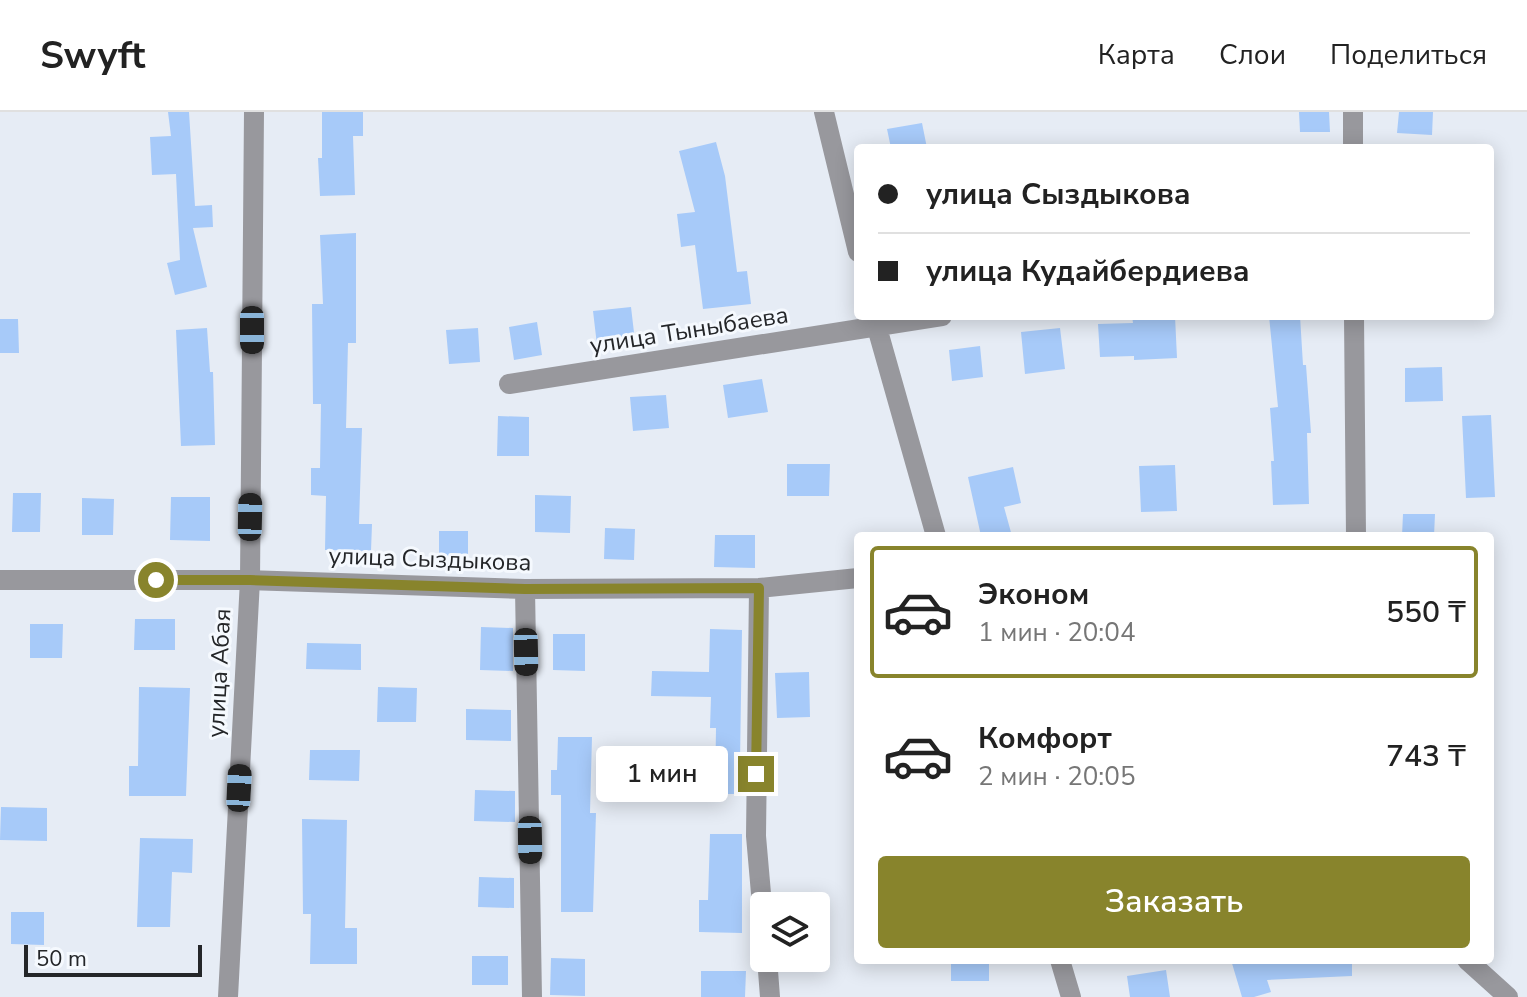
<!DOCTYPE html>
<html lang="ru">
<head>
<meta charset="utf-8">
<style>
	:root { --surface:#fff; --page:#f6f6f6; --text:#222; --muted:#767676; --line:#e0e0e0; --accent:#88842c }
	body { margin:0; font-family:"Nunito Sans",sans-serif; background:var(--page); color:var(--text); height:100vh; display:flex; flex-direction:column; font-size:30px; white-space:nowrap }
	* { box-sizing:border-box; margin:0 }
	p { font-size:26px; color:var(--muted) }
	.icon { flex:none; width:44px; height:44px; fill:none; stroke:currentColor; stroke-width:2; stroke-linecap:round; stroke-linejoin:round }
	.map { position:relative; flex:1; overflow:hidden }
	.side { position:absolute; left:854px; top:420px; width:640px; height:432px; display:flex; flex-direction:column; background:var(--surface); border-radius:8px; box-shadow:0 4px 20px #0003 }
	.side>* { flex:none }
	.banner { position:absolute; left:854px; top:32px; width:640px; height:176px; border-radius:8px; box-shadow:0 4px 20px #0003; display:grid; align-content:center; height:176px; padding:0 24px; background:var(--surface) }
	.tools { position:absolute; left:750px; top:780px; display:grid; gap:16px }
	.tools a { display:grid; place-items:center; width:80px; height:80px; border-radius:8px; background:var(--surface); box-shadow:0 4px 20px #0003; font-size:40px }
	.scale { position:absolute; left:24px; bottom:20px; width:178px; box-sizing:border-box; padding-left:8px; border:4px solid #242629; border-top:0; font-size:22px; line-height:28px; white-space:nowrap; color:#242629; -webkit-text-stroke:6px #f5f9fe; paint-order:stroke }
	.end { position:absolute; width:36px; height:36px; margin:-18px; border:10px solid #88842c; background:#fff; box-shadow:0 0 0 4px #fff }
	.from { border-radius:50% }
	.bubble { position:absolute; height:56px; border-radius:8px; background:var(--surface); box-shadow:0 4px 20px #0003; font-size:26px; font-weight:600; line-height:56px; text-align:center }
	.car { position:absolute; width:24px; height:48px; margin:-24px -12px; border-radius:10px; box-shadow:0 0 6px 2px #0007; background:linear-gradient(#222 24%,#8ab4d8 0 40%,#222 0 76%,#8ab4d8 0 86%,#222 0) }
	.banner b { display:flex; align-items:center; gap:28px; height:76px; font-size:30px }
	.banner b+b { border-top:2px solid var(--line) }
	.banner i { width:20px; height:20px; background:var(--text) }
	ul { padding:14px 0 0; list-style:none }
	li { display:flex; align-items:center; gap:24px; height:132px; margin:0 16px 12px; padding:0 8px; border:4px solid transparent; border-radius:8px }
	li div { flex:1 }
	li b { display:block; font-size:30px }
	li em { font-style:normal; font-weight:600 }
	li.on { border-color:var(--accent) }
	li>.icon { width:72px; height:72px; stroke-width:1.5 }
	.button { display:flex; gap:16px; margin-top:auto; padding:16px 24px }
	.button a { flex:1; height:92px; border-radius:8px; background:var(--accent); color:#fff; font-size:32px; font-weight:600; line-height:92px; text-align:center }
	header { display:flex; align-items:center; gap:48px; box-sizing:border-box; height:112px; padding:0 40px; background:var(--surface); border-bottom:2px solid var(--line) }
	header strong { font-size:38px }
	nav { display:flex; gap:44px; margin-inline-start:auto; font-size:28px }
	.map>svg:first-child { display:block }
</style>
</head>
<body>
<header>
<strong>Swyft</strong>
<nav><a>Карта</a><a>Слои</a><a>Поделиться</a></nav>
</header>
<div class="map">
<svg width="1527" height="885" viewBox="0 0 1527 885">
	<rect width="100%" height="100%" fill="#e6ecf5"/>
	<path fill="#a7caf9" d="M168,0h21l6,94 17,-1 1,22 -20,1 14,59 -32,8 -8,-32 13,-3 -4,-86 -24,1 -2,-38 21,-1z
		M322,0h41v24h-10l2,59 -35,1 -2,-38h4z
		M1299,0h30l1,20h-30z
		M1399,0h34l-1,23 -35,-2z
		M922,11l5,25h-36l-4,-19z
		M716,30l9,34 12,96 10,-1 4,33 -48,5 -8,-64 -14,2 -4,-33 18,-2 -16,-61z
		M356,121v110h-8l-2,85h16l-3,96h13l-1,27 -46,-1 1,-54 -15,-1v-27h9l1,-64h-8l-1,-100h11l-3,-69z
		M631,195l4,34 -38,4 -4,-34z
		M1132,204h43l2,42 -43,2v-4l-34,1 -2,-33 35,-1z
		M1269,204h31l3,49h3l5,68h-4l2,71 -36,1 -2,-44h3l-4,-53 8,-1z
		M0,207h18l1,34h-19z
		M537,210l5,33 -28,5 -5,-33z
		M207,216l3,44h3l2,73 -34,1 -5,-116z
		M478,216l2,34 -31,2 -3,-34z
		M1060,216l5,41 -40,5 -4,-42z
		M980,234l3,31 -31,4 -3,-31z
		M1442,255l1,34 -38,1v-34z
		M762,267l6,33 -40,6 -5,-33z
		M666,283l3,33 -36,3 -3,-34z
		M1491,303l4,82 -29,1 -4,-82z
		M498,304l31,1v39h-32z
		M787,352h43l-1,32h-42z
		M1175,353l2,46 -36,1 -2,-46z
		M1013,355l8,36 -17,4 8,29h-31l-13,-59z
		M13,381h28l-1,39h-28z
		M535,383l36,1 -1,37 -35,-1z
		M171,385h39v44l-40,-1z
		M82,386l32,1 -1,36h-31z
		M1403,402h32l-1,22h-32z
		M605,416l30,1 -1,31 -30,-1z
		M439,419h29v32l-29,-1z
		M715,423h40v33l-41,-1z
		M135,507h40v31h-41z
		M30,512h33l-1,34h-32z
		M481,515l32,1v43l-33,-1z
		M710,517l32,1 -2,132h4v32h-29l1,-66h-6l1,-31 -60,-1 1,-25 57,1z
		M553,522h32v37l-32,-1z
		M307,531l54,1v26l-55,-1z
		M809,560l1,45 -33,1 -2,-45z
		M139,575l51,1 -4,108h-57v-30h9z
		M378,575l39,1 -1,34h-39z
		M466,597l45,1v31l-45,-1z
		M558,625h34l-2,76h6l-3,99h-32v-117h-10v-25h6z
		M310,638h50l-1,31 -50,-1z
		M475,678l40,1v31l-41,-1z
		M1,695l46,1v33l-47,-1z
		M302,707l45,1 -2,108h12v36h-47l1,-50h-8z
		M710,722h32v99l-43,-1v-32h9z
		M140,726l53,1 -1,34 -20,-1 -2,55h-33z
		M479,765l35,1v30l-36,-1z
		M11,800h33v33l-33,-1z
		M472,844h36v29h-36z
		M551,846l34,1v37l-35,-1z
		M951,848h38v21h-38z
		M1231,848h121v16l-85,4 4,12 -17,5h-12z
		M1166,858l4,27h-40l-3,-21z
		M701,859h45l-1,26h-44z"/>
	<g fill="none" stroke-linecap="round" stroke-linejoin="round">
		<path stroke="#98989d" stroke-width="20" d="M824,0l34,140
			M874,205l62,219
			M509,272l433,-68
			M0,468h250l275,9 234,-1 99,-10
			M759,476l-3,248 8,92
			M525,477l7,408
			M767,846l3,39
			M1060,848l11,37"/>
		<path stroke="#98989d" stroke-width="20" d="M1353,0v36
			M1354,204l2,220
			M1467,848l41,37
			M228,885l22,-417 4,-468"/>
	</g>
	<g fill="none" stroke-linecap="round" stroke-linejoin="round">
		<path stroke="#88842c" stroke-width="10" d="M156,468h94l275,9 234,-1 -3,186"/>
	</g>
	<g text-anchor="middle" stroke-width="6" stroke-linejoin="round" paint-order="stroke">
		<g font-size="24" fill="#242629" stroke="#f5f9fe">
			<text transform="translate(689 218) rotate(-9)" y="8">улица Тыныбаева</text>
			<text transform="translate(430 447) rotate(2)" y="8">улица Сыздыкова</text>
			<text transform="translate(219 561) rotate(-87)" y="8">улица Абая</text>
		</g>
	</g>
</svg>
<div class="tools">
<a><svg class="icon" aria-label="layers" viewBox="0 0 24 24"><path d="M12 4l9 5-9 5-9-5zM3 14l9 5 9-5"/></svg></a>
</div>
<div class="scale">50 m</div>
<i class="end from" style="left:156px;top:468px"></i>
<i class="end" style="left:756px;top:662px"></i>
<div class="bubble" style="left:596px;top:634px;width:132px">1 мин</div>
<i class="car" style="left:252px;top:218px;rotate:180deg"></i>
<i class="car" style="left:250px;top:405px;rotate:1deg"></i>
<i class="car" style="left:526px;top:540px;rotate:179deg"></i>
<i class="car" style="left:239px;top:676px;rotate:3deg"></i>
<i class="car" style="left:530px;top:728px;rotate:179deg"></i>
<div class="banner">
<b><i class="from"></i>улица Сыздыкова</b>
<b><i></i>улица Кудайбердиева</b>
</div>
<section class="side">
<ul>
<li class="on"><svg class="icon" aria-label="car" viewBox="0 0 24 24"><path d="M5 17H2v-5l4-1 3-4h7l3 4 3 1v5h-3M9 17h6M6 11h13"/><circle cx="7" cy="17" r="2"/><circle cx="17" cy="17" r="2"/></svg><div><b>Эконом</b><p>1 мин · 20:04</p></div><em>550 ₸</em></li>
<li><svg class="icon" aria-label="car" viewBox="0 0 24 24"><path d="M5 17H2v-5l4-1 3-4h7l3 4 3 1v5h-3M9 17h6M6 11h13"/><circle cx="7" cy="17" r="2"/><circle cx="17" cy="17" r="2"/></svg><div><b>Комфорт</b><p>2 мин · 20:05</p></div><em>743 ₸</em></li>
</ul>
<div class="button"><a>Заказать</a></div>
</section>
</div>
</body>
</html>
